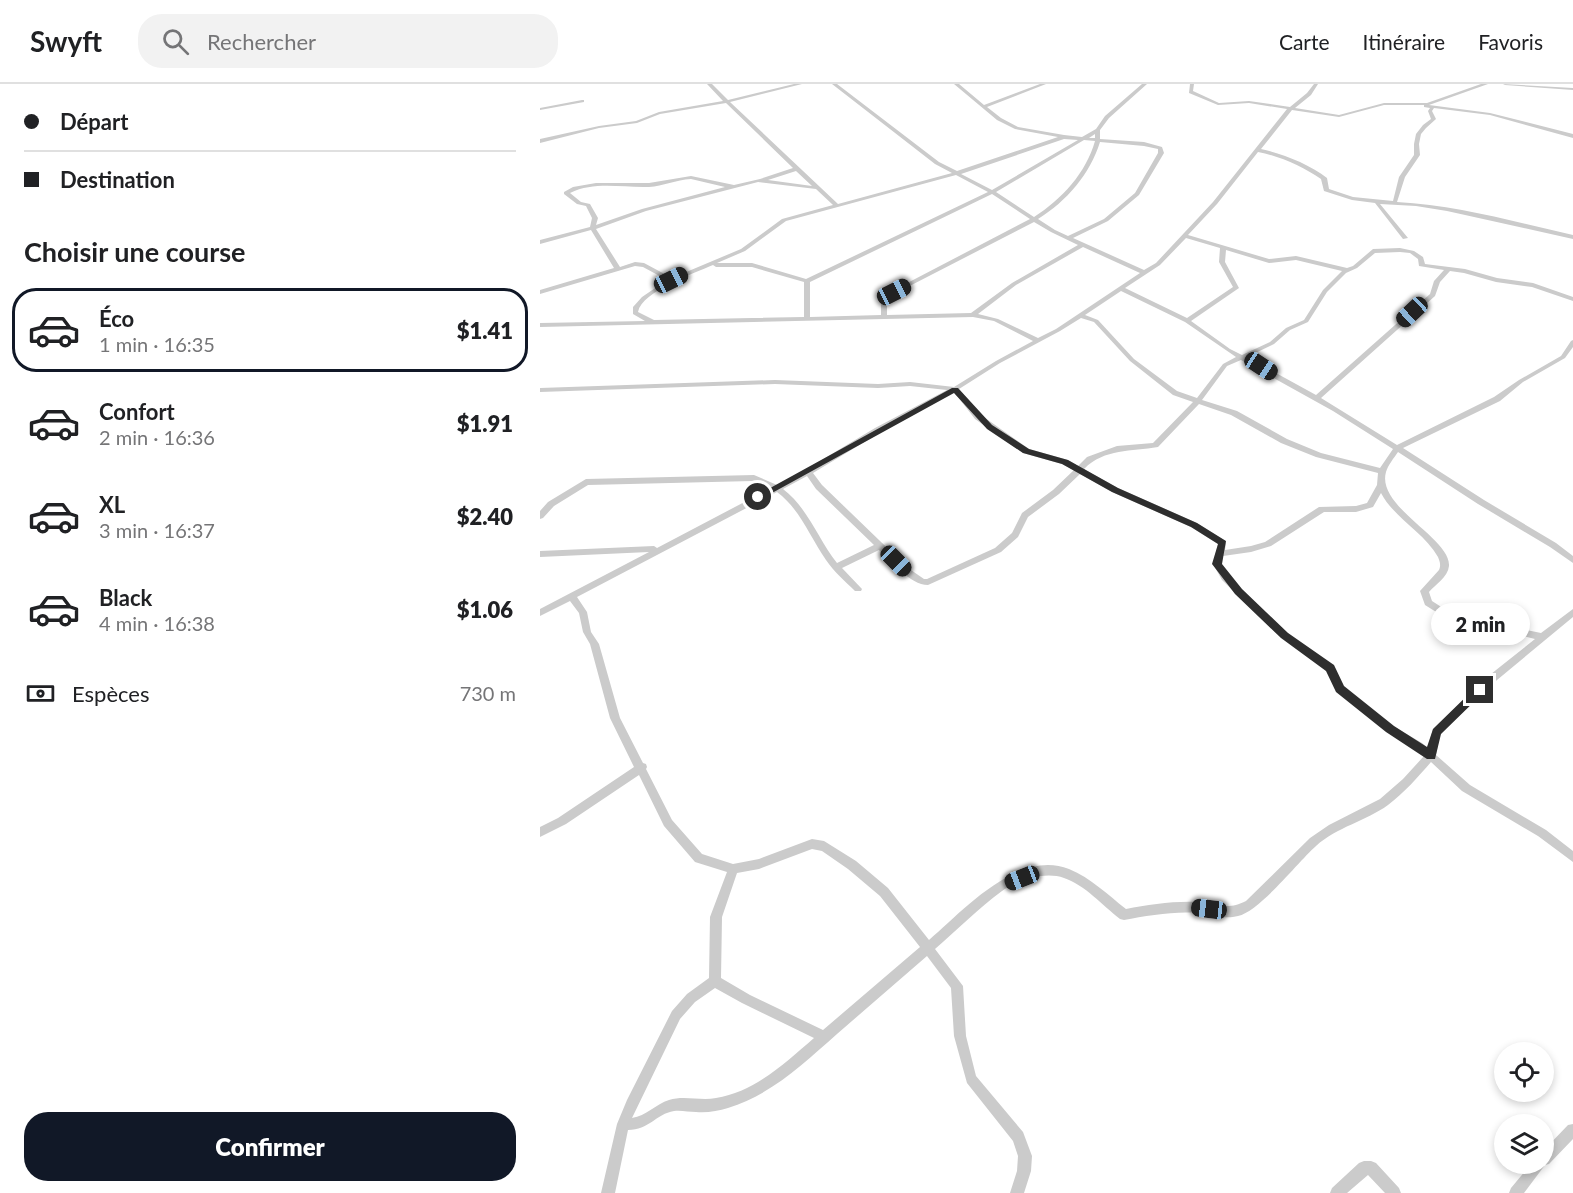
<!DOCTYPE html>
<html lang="fr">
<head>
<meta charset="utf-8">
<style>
	:root { --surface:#fff; --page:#f2f2f2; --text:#202124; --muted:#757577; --line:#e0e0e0; --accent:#111827 }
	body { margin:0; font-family:Lato,sans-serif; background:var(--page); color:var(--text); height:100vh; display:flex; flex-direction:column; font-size:22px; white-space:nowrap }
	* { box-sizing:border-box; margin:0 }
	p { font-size:20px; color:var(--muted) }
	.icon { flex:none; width:33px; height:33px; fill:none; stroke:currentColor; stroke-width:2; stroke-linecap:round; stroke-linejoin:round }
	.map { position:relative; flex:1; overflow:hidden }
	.sheet { display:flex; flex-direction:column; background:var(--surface); width:540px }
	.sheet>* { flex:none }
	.banner { display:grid; align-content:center; height:132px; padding:0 24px; background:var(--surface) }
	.buttons { position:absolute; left:954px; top:958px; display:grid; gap:12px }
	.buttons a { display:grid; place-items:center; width:60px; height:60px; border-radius:50%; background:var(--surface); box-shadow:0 3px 9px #0003; font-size:30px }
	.end { position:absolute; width:27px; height:27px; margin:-14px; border:8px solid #2e2e2e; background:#fff; box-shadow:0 0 0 3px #fff }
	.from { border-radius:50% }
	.bubble { position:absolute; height:42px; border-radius:21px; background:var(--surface); box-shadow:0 3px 9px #0003; font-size:20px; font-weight:800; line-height:42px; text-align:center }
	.car { position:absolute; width:18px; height:36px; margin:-18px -9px; border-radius:8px; box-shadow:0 0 4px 2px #0007; background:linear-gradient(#222 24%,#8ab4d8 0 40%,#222 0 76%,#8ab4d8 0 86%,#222 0) }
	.banner b { display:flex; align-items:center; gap:21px; height:57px; font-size:22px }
	.banner b+b { border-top:2px solid var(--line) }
	.banner i { width:15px; height:15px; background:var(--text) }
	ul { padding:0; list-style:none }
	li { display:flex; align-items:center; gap:18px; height:84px; margin:0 12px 9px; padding:0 12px; border:3px solid transparent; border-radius:24px }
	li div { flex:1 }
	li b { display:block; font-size:22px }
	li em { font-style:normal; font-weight:800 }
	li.on { border-color:var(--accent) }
	li>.icon { width:54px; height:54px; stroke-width:1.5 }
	h2 { padding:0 24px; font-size:27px; line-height:72px }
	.pay { display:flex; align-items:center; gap:15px; height:66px; padding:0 24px; font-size:22px }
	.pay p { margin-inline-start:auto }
	.cta { display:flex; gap:12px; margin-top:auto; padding:12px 24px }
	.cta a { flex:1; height:69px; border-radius:24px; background:var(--accent); color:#fff; font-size:24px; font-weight:800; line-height:69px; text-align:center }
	header { display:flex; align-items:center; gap:36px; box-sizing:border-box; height:84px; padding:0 30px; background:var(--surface); border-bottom:2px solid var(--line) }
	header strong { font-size:28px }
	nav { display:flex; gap:33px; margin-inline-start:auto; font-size:21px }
	.search { width:420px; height:54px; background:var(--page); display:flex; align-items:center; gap:15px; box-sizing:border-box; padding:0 21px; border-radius:24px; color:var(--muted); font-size:22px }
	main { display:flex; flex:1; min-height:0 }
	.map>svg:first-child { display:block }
</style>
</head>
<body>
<header>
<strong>Swyft</strong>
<div class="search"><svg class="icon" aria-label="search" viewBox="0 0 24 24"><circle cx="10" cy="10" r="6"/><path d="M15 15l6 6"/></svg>Rechercher</div>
<nav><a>Carte</a><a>Itinéraire</a><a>Favoris</a></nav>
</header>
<main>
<section class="sheet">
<div class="banner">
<b><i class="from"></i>Départ</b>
<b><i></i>Destination</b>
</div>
<h2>Choisir une course</h2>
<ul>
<li class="on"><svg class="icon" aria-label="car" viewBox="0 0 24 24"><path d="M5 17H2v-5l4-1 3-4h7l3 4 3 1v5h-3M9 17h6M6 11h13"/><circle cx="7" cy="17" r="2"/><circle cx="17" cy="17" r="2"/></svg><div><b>Éco</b><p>1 min · 16:35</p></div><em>$1.41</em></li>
<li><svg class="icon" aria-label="car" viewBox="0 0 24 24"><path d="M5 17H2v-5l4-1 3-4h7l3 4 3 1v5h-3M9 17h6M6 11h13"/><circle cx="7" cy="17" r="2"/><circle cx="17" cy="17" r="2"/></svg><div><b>Confort</b><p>2 min · 16:36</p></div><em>$1.91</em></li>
<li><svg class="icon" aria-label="car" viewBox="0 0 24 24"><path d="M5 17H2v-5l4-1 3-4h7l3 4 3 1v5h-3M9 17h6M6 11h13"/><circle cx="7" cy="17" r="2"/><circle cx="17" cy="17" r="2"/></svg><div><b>XL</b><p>3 min · 16:37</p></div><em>$2.40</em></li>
<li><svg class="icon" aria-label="car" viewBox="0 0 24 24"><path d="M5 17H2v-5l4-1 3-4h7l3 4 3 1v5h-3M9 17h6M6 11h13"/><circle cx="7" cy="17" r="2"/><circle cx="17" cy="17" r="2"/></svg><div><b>Black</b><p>4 min · 16:38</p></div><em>$1.06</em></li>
</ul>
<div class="pay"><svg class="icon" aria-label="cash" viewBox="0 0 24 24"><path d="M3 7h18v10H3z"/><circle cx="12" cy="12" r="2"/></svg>Espèces<p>730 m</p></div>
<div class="cta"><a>Confirmer</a></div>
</section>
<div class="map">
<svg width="1033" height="1109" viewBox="0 0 1033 1109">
	<rect width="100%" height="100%" fill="#fff"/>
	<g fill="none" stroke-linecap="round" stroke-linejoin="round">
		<path fill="#cbcbcb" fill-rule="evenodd" d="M167,0h5l16,16 66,-16h8l-72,18 108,102 114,-31 -17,-9 -103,-80h5l102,78 18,9 101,-34 -43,-8 -18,-9 -43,-36h5l25,21 56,-21h6l-59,23 14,11 17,9 46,8 18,2 14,-8 9,-13 37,-32h5l-38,34 -9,12v9l44,3 18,5 2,6 -25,42 -31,26 -35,17 71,32 12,-7 57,-61 74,-93 -38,-6 -31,2 -29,-12 1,-9h4l-1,7 26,12 30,-2 41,6 17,-14 7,-9h4l-7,11 -16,13 44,7 45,-12h43l54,-19h7l-59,21 61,8 83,21v4l-83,-23 -56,-7 -2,3 4,8 -10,9 -5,6 -2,10 1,11 -15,22 -8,25c60,3 118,20 176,33v4l-126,-28 -31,-5 -36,-2 28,34 -5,1 -28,-36 -23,-3 -28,-9 -3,-12c-18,-12 -41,-23 -63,-27l-41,52 -29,31 81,24 27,-3 51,12 6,-2 20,-17 27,-1 14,3 9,6 2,7 40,5 32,9 36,5 40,14v4l-41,-14 -36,-5 -32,-9 -14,-2 -10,11 -5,14 -114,102 76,47 97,-48 25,-17 42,-24 10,-15 2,-1v7l-8,11 -42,24 -23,19 -97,47 81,52 72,43 17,13v7l-23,-16 -72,-43 -80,-52c-4,6 -10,13 -12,20 -10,35 65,66 63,94 -1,11 -14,19 -20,26l3,9 14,9 28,6 20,11h18l29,6 32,-24v8l-76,63 -57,54 -4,21 34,30 76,45 27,21v11l-35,-26 -76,-45 -31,-29c-13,15 -27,31 -43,43 -22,16 -51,22 -72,41 -18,16 -56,65 -78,70 -14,4 -27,-2 -41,-3 -22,-2 -51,3 -73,7l-4,-1c-18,-14 -35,-34 -56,-41 -19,-7 -46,2 -62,13 -23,17 -45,39 -67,58l28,37 3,50 10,40 47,56 9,24 -1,15 -7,22h-14l7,-22 1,-15 -5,-15 -46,-58 -13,-47 -3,-48 -24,-32c-30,26 -60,52 -90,78 -33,29 -66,61 -109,74 -10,3 -21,5 -32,4 -7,0 -15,-2 -22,-1 -18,3 -25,19 -46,19l-13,63h-14l16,-69 10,-24 45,-89 15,-17 22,-16 1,-61 17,-45 -32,-10 -31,-36 -25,-51 -73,49 -26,13v-10l18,-9 76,-51 -24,-49 -20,-74 -7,-12 -4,-19 -9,-12 -30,15v-7l109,-57 -109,5v-6l114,-5 3,2 114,-60 -18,-7 -165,4 -34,21 -11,12 -3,1v-8l8,-9 38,-23 168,-4 23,10 28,-15 70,-42 72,-38 -37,-4 -32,2 -103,-4 -235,8v-4l235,-8 103,4 32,-2 44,5 42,-26 37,-20 -39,-20 -21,-4 -433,10v-4l105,-2 -12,-7v-7l9,-10 25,-17 -24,-13 -8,-1 -95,28v-4l74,-22 -23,-38 -51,14v-4l50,-13 2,-9 -6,-12 -9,-2 -13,-10v-2l9,-5 23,-4h53l42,-7 43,9 26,-6 33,-11 -67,-65 -66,11 -23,9 -38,5 -59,15v-4l59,-13 37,-5 23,-9 64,-11zM844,21h40v2l6,1 -2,3 3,8 -8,6 -7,9 -2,10v11l-15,22 -6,24 -40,-4 -24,-8 -2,-11c-18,-14 -44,-24 -66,-29l31,-39 47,7zM555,50v4h-6zM524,55l14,1 -86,50 -31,-16zM544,56l11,1c-9,32 -33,58 -61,76l-38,-25zM560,58l44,4 14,3v4l-23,40 -31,26 -36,17 -13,-6 -17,-11c29,-18 52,-45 62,-77zM256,87l16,15 -44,-6zM416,91l32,17 -182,87 -54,-16h-35l28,-12 41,-30zM151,95l34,8 -83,22 -46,16 2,-7 -8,-14 -9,-2 -11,-9c25,-12 52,-5 79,-6 14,-1 27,-7 42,-8zM218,98l58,7 17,16 -51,14 -41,30 -69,29 -28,-15 -9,-1 -15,5 -24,-38 50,-18zM452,110l38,25 -138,72 -11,8v16l-71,2v-35zM494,138l17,10 27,13 -66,38 -41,30 -84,2v-15l9,-7zM646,154l34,10 -1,14 14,25 -46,31 -62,-30 35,-23zM543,163l57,26 -84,56 -18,9 -40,-19 -20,-5 38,-29zM686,166l43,13 27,-3 46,11 -19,19 -19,30 -18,8 -16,14 -28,13 -12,-6 -39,-28 48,-33 -14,-26zM860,168l10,1 8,6 1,7 25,4 -10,11 -4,13 -114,101 -69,-38 27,-13 16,-14 18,-8 19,-30 19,-19 11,-5 18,-15zM173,181l3,2h36l52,15v35l-150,3 -16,-8c4,-21 57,-39 75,-47zM581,207l64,31 51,35 -13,7 -26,34 -20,-7 -43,-32 -36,-39 -13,-5zM541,234l13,4 36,39 43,34 20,7 -40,41 -36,3 -30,11 -9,9 -10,-6 -39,-11 -48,-34 -22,-26 41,-26 60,-32zM701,276l92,51 60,38 -13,19 -59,-15 -34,-14 -50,-28 -35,-11 25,-34zM414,308l21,27 48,34 39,11 12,6 -21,20 -31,23 -10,20 -17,15 -68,31h-3l-16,-11 -86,-83 -9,-12 68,-41zM659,320l32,11 50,28 35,14 62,16 -1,12 -10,18 -11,3 -37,1 -54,35 -14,4 -26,4 1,-7 -1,-2 -28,-18 -79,-35 -34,-19c21,-21 47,-17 74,-22zM540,390l32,18 79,35 27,17 -5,20 9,16 53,52 52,38 10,22 50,40 29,17 8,7 -21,23 -23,20 -51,26 -19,13 -64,63c-19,10 -31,2 -50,1 -23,-1 -48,3 -70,7 -18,-14 -35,-31 -57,-40 -51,-20 -105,41 -140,71l-41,-52 -32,-27 -32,-20 -12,-2 -53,20 -26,5 -31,-10 -30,-34 -26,-51 1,-2 -1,-3 -3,-1 -23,-45 -21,-74 -8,-12 -4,-20 -10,-15 200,-105c23,17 33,45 49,68 8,12 19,21 29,31h6l1,-2 -20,-21 37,-18c12,11 31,35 49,35l73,-33 17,-15 10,-20 31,-23zM267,392l9,13 58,56 -37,18c-19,-24 -29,-55 -54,-74zM841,409c13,25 43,39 57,64 2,5 3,8 1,13l-19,21 5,14 16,10 28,6 24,12h19l23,6 -44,35 -58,55 -5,19 -6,-5 -29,-17 -50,-40 -10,-21 -52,-37 -53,-52 -7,-12 2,-8 28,-4 20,-6 53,-34h32l17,-5zM272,765l10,2 26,18 32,27 40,51 -97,83 -73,-35 -29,-17 1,-61 15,-44 22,-4zM175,904l27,15 72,35c-29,25 -59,54 -98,60 -16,3 -32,-3 -47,2 -13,4 -23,16 -37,18l48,-99 15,-17z
			M963,0l70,4v2l-68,-5z
			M42,16h2v2l-44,8v-2z
			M1033,1040v15l-24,25 -4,1 -21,28h-15l2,-5 20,-24h13v-14l24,-25z
			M824,1077h7l5,2 23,25 2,5h-16l-17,-18 -21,18h-17l2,-5 27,-25z"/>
	</g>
	<path fill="#2e2e2e" d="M412,304h6l34,37 37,24 39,11 50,28 79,35 29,18 -4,23 20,25 46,44 46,32 10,21 50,40 33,21 6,-18 43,-42h7v6l-42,41 -6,25h-8l-41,-27 -50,-40 -10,-21 -45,-33 -46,-44 -23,-30 6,-20 -27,-17 -79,-35 -50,-28 -39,-11 -36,-24 -33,-36 -193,106 -7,-2z"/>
</svg>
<div class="buttons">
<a><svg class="icon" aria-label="locate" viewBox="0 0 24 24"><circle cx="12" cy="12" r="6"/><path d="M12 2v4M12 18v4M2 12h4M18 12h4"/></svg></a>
<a><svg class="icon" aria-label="layers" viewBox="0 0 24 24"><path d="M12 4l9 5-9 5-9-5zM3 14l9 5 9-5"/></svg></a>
</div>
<i class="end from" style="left:218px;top:413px"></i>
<i class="end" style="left:940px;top:606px"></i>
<div class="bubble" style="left:891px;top:519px;width:99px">2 min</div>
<i class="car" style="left:131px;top:196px;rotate:64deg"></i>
<i class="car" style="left:354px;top:208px;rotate:63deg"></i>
<i class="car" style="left:872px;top:228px;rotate:227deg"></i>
<i class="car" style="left:721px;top:282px;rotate:123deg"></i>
<i class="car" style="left:356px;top:477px;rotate:135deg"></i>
<i class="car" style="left:482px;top:794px;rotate:249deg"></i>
<i class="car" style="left:669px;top:825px;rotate:277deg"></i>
</div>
</main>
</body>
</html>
